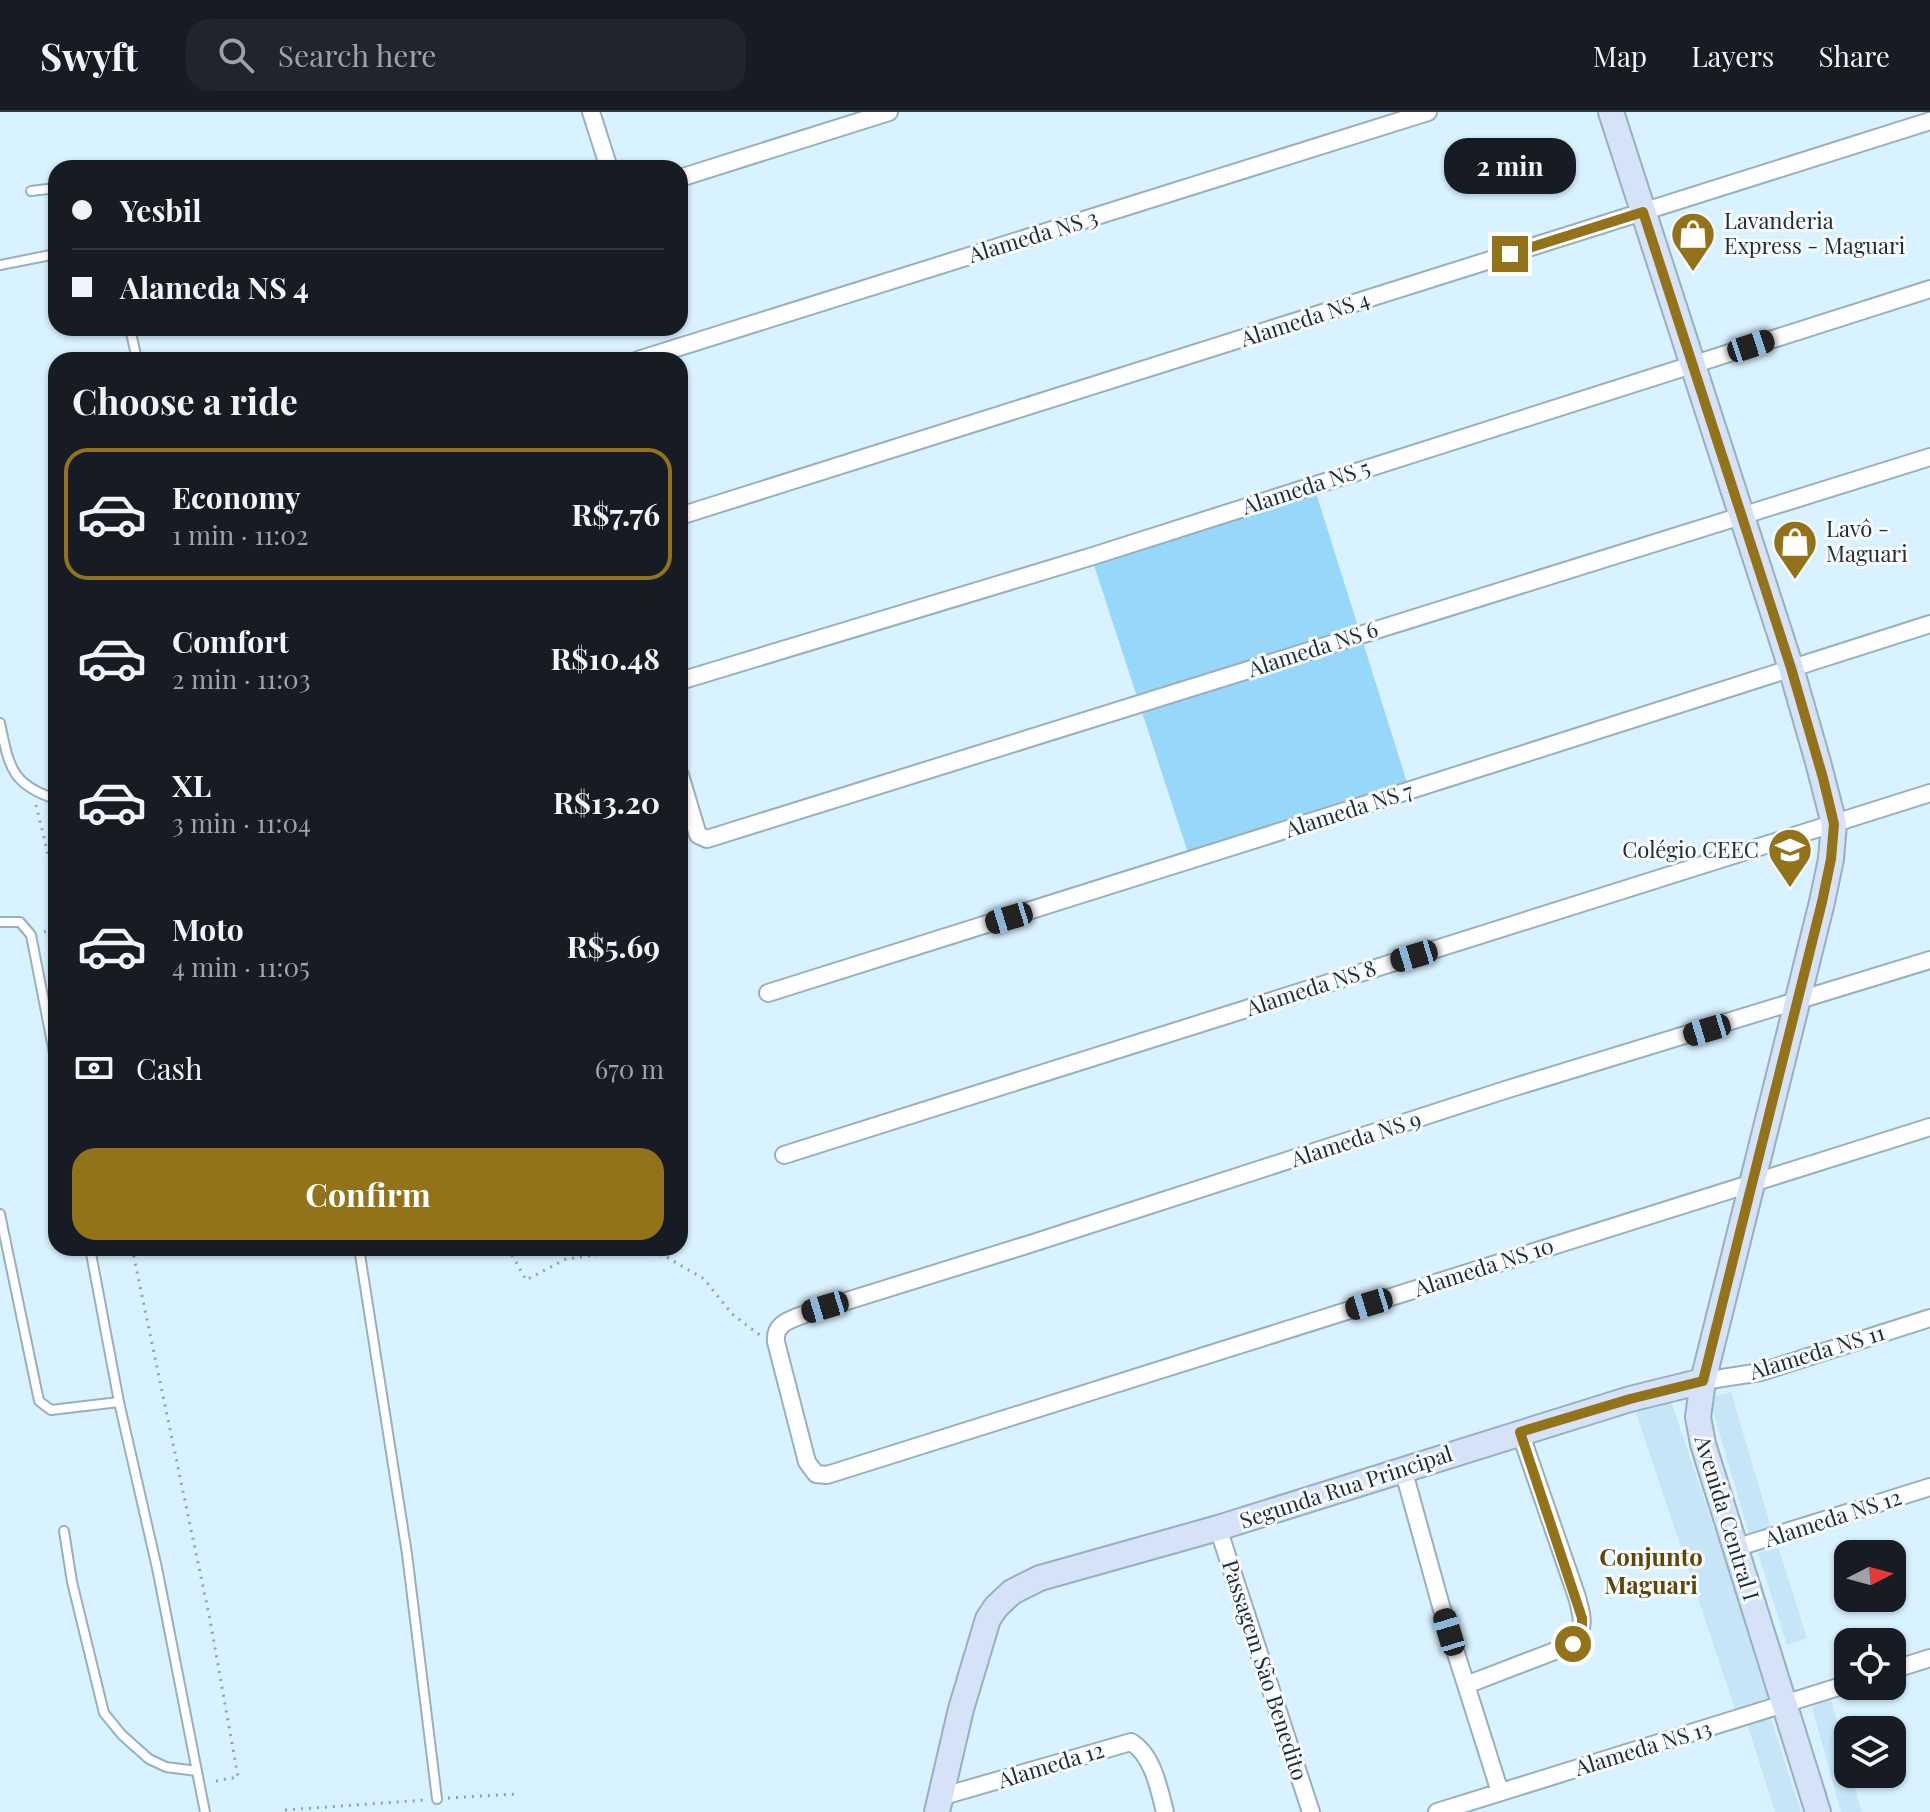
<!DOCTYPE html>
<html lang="en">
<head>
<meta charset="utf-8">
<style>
	:root { --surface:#171b24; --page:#20242c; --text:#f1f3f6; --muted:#9ea1a6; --line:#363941; --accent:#93731a }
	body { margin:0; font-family:"Playfair Display",serif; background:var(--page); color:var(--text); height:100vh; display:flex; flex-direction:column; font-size:30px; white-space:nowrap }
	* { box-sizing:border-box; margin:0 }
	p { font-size:26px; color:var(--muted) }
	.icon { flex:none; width:44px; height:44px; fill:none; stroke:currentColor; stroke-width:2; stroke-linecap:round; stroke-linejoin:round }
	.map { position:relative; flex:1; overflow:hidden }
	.side { position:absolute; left:48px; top:240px; width:640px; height:904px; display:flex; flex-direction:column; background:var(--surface); border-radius:24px; box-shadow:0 2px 6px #0004 }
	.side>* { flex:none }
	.top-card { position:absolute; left:48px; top:48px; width:640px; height:176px; border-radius:24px; box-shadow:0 2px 6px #0004; display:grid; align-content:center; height:176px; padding:0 24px; background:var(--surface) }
	.needle { width:52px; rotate:84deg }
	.fabs { position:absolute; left:1834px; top:1428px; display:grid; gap:16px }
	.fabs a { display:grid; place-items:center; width:72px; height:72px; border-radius:16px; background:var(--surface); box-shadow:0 2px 6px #0004; font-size:40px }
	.end { position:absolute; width:36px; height:36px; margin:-18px; border:10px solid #93731a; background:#fff; box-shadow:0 0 0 4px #fff }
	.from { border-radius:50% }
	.bubble { position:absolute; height:56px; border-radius:24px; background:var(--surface); box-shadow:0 2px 6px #0004; font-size:26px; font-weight:700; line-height:56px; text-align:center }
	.car { position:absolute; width:24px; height:48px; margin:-24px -12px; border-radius:10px; box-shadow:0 0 6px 2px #0007; background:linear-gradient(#222 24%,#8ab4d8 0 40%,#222 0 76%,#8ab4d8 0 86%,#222 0) }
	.top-card b { display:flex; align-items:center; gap:28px; height:76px; font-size:30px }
	.top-card b+b { border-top:2px solid var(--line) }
	.top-card i { width:20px; height:20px; background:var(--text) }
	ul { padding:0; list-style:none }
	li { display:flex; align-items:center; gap:24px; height:132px; margin:0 16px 12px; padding:0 8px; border:4px solid transparent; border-radius:24px }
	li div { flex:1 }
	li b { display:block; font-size:30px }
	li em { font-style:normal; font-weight:700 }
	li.active { border-color:var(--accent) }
	li>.icon { width:72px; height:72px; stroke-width:1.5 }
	h2 { padding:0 24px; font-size:36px; line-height:96px }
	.pay { display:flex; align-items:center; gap:20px; height:88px; padding:0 24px; font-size:30px }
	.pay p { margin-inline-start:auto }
	.button { display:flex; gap:16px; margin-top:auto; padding:16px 24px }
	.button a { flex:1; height:92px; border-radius:24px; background:var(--accent); color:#fff; font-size:32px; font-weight:700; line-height:92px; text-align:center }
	header { display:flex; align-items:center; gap:48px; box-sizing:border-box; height:112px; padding:0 40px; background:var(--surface); border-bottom:2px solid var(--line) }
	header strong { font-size:38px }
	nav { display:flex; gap:44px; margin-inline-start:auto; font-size:28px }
	.search { width:560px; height:72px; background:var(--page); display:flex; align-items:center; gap:20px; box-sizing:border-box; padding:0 28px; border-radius:24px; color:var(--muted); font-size:30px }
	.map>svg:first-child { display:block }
</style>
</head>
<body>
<header>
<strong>Swyft</strong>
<div class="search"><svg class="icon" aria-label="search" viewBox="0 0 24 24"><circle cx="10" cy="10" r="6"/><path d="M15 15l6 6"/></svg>Search here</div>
<nav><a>Map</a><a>Layers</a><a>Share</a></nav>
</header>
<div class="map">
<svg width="1930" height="1700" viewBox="0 0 1930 1700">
	<rect width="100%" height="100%" fill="#d9f2ff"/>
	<path fill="#c6e6f7" d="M1731,1280l40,135 -22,7 -40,-136z
		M1670,1286l102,302 -36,12 -101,-302z
		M1778,1434l29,92 -20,7 -29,-92z
		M1830,1583l18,66v13h3l11,38h-21l-31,-112z
		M1769,1601l32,99h-26l-29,-92z"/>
	<path fill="#97d7f9" d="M1312,368l97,309 -219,70 -100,-306z"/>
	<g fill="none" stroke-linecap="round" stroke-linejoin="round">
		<g stroke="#98afbc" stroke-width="12">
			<path id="service" d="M31,79l25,-3
				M0,153l56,-11
				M130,216l7,32
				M0,611c9,43 11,62 56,76
				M0,810h20l11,13 25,128
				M0,1102l39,187 12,9 68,-8
				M90,1136l29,154 38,166 48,244
				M359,1136l48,306 30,245
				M64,1419l8,51 32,131 18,22 27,24 17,8 31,4"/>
		</g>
		<g stroke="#98afbc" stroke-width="20">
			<path id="minor" d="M591,0l18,56
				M680,66l209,-66
				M638,248l790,-248
				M680,404l1250,-395
				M680,569l413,-125 837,-267
				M680,663l18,60 9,4 1223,-382
				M1930,848l-425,130 -472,153 -228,71c-15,6 -31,9 -29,28l31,120 9,12 11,1 1103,-348
				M768,881c388,-120 775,-246 1162,-369
				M784,1043l1146,-362
				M1703,1269l58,-9 169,-54
				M1403,1357l38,137 59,186
				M1218,1416l93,284
				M1735,1436l195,-61
				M1892,1558l38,-12
				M1466,1573l107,-41c13,-16 9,-29 4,-47l-57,-165
				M940,1685l191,-55c22,13 28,47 34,70
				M1437,1700l411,-128"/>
		</g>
		<g stroke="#98afbc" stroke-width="28">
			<path id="secondary" d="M1611,0l180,556 27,94 16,62 -3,35 -9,43 -119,479 -5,36 5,27 115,368
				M937,1700l24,-103 27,-90 8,-12 16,-15 28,-14 178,-50 412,-129 73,-18"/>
		</g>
		<path stroke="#90a3ad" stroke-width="3" stroke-dasharray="2 6" stroke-linecap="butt" d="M36,693l20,82
			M44,820l12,-3
			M132,1136l78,372 28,157 -28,5
			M508,1136l18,32 40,-21 45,-6 52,2 41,24 28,35 29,22
			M448,1686l68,-4
			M285,1698l140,-10"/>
		<use href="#service" stroke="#fff" stroke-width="8"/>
		<use href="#minor" stroke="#fff" stroke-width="16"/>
		<use href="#secondary" stroke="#d6e2f8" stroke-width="24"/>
	</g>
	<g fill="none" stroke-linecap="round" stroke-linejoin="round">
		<path stroke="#93731a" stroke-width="10" d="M1510,142l133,-42 148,456 32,110 11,46 -3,35 -9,43 -119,479 -73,18 -110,33 62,186v14l-9,12"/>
	</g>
	<defs>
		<g id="shop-pin" transform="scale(2.3)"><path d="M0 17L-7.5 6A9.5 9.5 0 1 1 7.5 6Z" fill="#93731a" stroke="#f6fbfe"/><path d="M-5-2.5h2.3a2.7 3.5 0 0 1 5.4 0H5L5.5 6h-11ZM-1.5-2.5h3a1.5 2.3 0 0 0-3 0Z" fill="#fff"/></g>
		<g id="school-pin" transform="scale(2.3)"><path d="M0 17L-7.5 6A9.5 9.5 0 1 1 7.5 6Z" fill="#93731a" stroke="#f6fbfe"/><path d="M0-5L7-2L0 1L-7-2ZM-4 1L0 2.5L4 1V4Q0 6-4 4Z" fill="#fff"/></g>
	</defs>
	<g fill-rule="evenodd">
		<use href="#shop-pin" x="1693" y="122"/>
		<use href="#shop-pin" x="1795" y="430"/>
		<use href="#school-pin" x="1790" y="738"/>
	</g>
	<g text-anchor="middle" stroke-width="6" stroke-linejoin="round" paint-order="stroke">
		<g font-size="22" fill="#232d32" stroke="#f6fbfe" text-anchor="start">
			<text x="1724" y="117">Lavanderia<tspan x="1724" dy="25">Express - Maguari</tspan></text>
			<text x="1826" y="425">Lavô -<tspan x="1826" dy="25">Maguari</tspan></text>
			<text x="1759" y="746" text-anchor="end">Colégio CEEC</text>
		</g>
		<g font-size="22" fill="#232d32" stroke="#f6fbfe">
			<text transform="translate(1033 124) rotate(-17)" y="8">Alameda NS 3</text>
			<text transform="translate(1305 207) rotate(-18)" y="8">Alameda NS 4</text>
			<text transform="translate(1306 375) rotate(-18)" y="8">Alameda NS 5</text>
			<text transform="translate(1313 537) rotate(-18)" y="8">Alameda NS 6</text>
			<text transform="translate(1349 698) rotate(-18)" y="8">Alameda NS 7</text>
			<text transform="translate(1311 876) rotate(-18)" y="8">Alameda NS 8</text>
			<text transform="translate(1356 1027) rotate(-18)" y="8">Alameda NS 9</text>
			<text transform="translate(1484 1155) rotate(-18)" y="8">Alameda NS 10</text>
			<text transform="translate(1817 1240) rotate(-17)" y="8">Alameda NS 11</text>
			<text transform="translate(1346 1375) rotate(-18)" y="8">Segunda Rua Principal</text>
			<text transform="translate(1727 1406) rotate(73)" y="8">Avenida Central I</text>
			<text transform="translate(1833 1406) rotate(-18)" y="8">Alameda NS 12</text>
			<text transform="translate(1265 1558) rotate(72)" y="8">Passagem São Benedito</text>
			<text transform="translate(1643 1636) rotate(-17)" y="8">Alameda NS 13</text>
			<text transform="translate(1051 1653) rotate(-17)" y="8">Alameda 12</text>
		</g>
		<g font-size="24" font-weight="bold" fill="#5e4808" stroke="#f6fbfe">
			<text x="1651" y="1454">Conjunto<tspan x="1651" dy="28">Maguari</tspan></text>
		</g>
	</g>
</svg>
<div class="fabs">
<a><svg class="needle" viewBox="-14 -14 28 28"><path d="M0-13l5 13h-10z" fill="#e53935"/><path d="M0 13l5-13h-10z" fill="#9ea1a6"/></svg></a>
<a><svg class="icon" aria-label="locate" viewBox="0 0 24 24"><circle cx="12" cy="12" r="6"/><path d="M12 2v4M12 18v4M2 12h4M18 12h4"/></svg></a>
<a><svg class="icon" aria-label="layers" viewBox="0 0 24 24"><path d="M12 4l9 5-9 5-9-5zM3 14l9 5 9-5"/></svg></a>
</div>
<i class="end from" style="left:1573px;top:1532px"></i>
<i class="end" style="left:1510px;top:142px"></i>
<div class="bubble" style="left:1444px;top:26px;width:132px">2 min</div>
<i class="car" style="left:1751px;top:234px;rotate:72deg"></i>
<i class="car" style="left:1009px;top:806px;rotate:253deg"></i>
<i class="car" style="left:1414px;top:844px;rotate:253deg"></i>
<i class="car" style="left:1707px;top:918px;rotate:253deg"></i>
<i class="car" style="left:1369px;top:1192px;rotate:253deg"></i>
<i class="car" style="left:825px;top:1195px;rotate:253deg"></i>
<i class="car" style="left:1449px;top:1520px;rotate:343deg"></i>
<div class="top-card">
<b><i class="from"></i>Yesbil</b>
<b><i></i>Alameda NS 4</b>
</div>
<section class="side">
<h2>Choose a ride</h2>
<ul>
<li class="active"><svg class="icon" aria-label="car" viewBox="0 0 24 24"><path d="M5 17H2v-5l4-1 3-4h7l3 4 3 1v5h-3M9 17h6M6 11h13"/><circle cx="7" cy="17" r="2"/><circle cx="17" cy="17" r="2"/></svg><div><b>Economy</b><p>1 min · 11:02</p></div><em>R$7.76</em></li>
<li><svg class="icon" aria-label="car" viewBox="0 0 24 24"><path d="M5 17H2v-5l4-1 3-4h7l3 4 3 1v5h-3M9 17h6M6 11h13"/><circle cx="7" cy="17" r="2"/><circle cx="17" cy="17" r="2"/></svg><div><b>Comfort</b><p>2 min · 11:03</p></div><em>R$10.48</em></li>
<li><svg class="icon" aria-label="car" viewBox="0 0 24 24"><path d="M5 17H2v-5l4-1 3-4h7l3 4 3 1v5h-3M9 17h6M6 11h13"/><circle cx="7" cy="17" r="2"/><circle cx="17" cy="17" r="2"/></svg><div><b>XL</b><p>3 min · 11:04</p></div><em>R$13.20</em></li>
<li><svg class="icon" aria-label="car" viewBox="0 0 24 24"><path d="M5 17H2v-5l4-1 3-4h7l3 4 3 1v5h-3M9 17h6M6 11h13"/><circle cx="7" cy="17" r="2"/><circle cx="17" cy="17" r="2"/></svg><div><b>Moto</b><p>4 min · 11:05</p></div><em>R$5.69</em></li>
</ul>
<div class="pay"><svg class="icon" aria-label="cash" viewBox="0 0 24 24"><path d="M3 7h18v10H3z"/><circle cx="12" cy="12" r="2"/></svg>Cash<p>670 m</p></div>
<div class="button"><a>Confirm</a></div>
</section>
</div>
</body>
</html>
